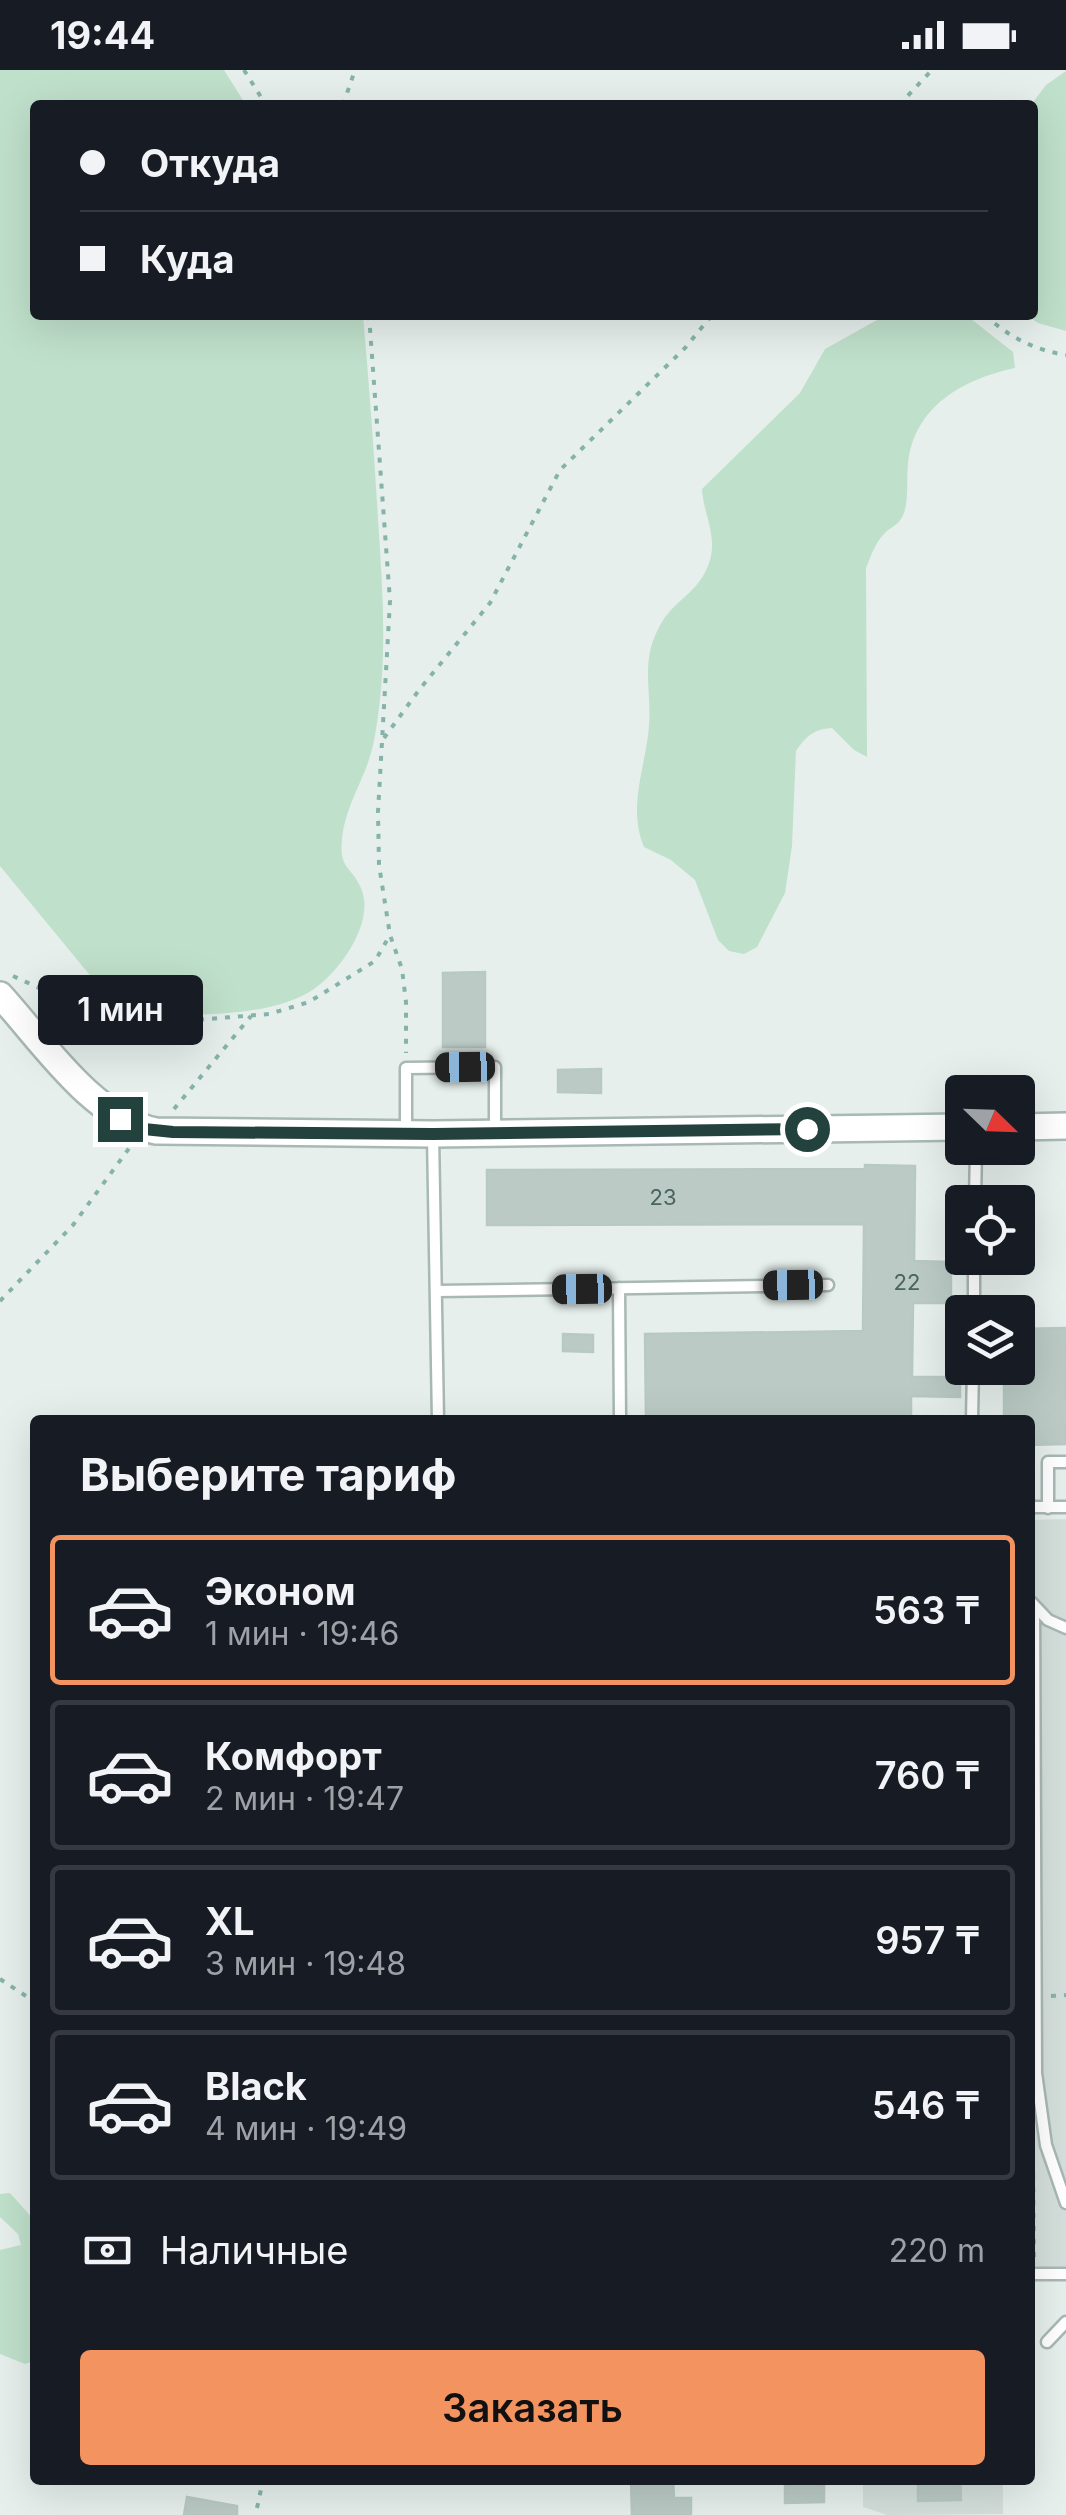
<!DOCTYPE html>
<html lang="ru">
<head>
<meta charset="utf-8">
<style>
	:root { --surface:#171b24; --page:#20242c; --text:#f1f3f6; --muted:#9ea1a6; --line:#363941; --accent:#f39460 }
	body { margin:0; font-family:Inter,sans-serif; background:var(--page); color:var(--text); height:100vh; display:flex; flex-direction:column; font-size:38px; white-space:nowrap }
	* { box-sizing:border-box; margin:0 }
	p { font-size:32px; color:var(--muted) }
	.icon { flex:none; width:55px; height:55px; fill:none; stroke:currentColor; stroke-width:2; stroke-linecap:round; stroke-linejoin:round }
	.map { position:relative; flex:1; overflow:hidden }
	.drawer { position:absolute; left:30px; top:1345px; width:1005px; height:1070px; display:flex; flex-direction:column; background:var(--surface); border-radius:10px; box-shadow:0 10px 40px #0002 }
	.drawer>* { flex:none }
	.top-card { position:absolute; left:30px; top:30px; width:1008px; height:220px; border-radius:10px; box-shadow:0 10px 40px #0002; display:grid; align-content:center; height:220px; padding:0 50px; background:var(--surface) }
	.needle { width:65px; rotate:113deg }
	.tools { position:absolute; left:945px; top:1005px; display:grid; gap:20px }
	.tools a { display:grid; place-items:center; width:90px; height:90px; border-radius:10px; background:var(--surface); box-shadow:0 10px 40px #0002; font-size:50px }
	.end { position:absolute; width:45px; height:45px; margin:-22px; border:12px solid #24423d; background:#fff; box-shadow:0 0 0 5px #fff }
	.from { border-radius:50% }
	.bubble { position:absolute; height:70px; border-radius:10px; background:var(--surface); box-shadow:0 10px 40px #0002; font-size:32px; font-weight:600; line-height:70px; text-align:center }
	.car { position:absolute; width:30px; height:60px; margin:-30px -15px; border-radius:12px; box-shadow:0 0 8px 2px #0007; background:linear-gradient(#222 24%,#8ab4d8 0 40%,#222 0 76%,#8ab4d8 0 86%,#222 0) }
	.top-card b { display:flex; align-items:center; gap:35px; height:95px; font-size:38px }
	.top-card b+b { border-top:2px solid var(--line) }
	.top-card i { width:25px; height:25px; background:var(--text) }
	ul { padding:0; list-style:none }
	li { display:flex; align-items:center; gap:30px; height:150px; margin:0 20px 15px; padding:0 30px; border:5px solid var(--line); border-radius:10px }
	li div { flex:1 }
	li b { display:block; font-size:38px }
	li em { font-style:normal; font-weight:600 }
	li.active { border-color:var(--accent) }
	li>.icon { width:90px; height:90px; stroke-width:1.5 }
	h2 { padding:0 50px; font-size:45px; line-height:120px }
	.pay { display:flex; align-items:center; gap:25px; height:110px; padding:0 50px; font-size:38px }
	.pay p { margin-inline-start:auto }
	.button { display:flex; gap:20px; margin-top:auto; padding:20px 50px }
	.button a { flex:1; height:115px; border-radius:10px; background:var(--accent); color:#111; font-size:40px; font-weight:600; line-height:115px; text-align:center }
	.status { display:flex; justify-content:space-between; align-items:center; height:70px; padding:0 50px; background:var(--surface); direction:ltr }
	.status svg { height:28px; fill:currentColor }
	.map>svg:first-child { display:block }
</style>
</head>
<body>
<div class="status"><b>19:44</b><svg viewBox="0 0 49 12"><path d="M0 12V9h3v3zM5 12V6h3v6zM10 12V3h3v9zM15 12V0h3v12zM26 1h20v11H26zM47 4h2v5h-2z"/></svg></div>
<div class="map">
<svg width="1066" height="2445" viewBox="0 0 1066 2445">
	<rect width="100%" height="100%" fill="#e6efec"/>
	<path fill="#d4dfdb" d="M1066,1449v752l-36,1v-752z
		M863,2410h140v34l-116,1 -24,-8z"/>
	<path fill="#bfe0cb" d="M0,0h224l22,35h-211v210h328c6,68 11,136 15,204 4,63 9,126 1,189 -2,15 -4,31 -8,45 -8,29 -26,54 -29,86 -3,30 8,26 18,47 17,34 -19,84 -46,103 -45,31 -140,27 -193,24l-121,-147z
		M1066,1v260l-28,-8 -12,-8h6l-1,-210 15,-20z
		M886,245h80l47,37 2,16c-52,11 -102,39 -107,97 -2,16 2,40 -7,54 -3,6 -12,9 -17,15 -9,9 -13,22 -18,34l1,189 -13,-7 -22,-22c-18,1 -26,8 -36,23l-4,95 -7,47 -28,54 -13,7 -15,-3 -11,-11 -23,-60 -24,-20 -27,-13c-17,-41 2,-80 5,-121 3,-39 -10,-66 13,-104 16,-26 41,-31 49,-66 5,-22 -8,-45 -9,-67l98,-96 25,-44z
		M10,2123l25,28v140l-10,3 -25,-10v-104l21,-5 -3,-11 -18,-17v-23z"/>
	<path fill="#bbcac5" stroke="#b8c9c4" stroke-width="2.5" d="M485,902v75h-42v-74z
		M601,999v24l-43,-1v-22z
		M865,1095l50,1 -1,95 37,1v41h-38l-1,74h48v20l-49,-1v24h-265l-1,-86 218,-3 1,-107 -377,1v-55l378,-1z
		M1066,1258v116l-36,1v-25h-26v-52h14v-39z
		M563,1264l30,1v17l-30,-1z
		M631,2410h42l1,18h17v17h-59z
		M785,2410h39v22l-39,1z
		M918,2410h42l1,20 -43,1z
		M187,2427l50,9v9h-53z"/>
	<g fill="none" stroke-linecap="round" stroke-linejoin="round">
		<g stroke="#a8b8b4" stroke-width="15">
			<path id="service" d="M406,1063v-65l89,-1v64
				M433,1065l5,285
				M975,1132l1,-54
				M619,1218l1,132
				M437,1221l391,-6
				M974,1242v-54
				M972,1350l1,-52
				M1030,1437h36
				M1048,1438v-46h18
				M1031,1532l17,18 18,8
				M1034,1535l2,468 10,72 20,58
				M1030,2204h36
				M1047,2272l19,-20"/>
		</g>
		<g stroke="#a8b8b4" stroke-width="30">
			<path id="tertiary" d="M0,925c42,46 93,124 156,136l277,3 529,-7
				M1018,1057l48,-1"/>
		</g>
		<path stroke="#86b3a9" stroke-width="4" stroke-dasharray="5 8" stroke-linecap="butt" d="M244,0l22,35
			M343,35l12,-35
			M899,35l33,-35
			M369,245l21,286 -12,211 1,53 11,70 12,34 4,33v51
			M985,245c24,22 49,35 81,40
			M384,668l35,-48 71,-87 70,-133 125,-122 27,-33
			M13,906l70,32 37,11 39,4 110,-9 40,-12 66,-41 15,-26
			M174,1039l77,-93
			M0,1231l73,-76 57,-78
			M0,1909l35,23
			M1051,1926l15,-1
			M1033,2091l1,101
			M257,2438l6,-28"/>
		<use href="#service" stroke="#fff" stroke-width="10"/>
		<use href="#tertiary" stroke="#fff" stroke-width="25"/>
	</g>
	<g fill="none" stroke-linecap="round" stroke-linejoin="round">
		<path stroke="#24423d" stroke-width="12" d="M120,1049l24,10 29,3 260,2 374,-5"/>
	</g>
	<g text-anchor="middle" stroke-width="8" stroke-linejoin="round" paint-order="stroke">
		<g font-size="22" fill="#4a645f">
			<text x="663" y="1135">23</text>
			<text x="907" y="1220">22</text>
		</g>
	</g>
</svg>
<div class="tools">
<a><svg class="needle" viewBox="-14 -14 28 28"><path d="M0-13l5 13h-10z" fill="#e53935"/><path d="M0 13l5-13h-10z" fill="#9ea1a6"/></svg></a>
<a><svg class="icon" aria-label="locate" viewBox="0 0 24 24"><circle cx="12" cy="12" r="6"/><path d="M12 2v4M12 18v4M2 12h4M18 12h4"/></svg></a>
<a><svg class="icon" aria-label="layers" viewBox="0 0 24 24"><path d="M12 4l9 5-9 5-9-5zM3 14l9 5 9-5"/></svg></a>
</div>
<i class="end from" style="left:807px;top:1059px"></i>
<i class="end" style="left:120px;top:1049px"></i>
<div class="bubble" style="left:38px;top:905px;width:165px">1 мин</div>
<i class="car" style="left:465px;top:997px;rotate:269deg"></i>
<i class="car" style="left:793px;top:1215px;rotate:269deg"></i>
<i class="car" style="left:582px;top:1219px;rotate:269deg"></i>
<div class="top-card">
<b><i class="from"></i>Откуда</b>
<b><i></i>Куда</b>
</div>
<section class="drawer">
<h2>Выберите тариф</h2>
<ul>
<li class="active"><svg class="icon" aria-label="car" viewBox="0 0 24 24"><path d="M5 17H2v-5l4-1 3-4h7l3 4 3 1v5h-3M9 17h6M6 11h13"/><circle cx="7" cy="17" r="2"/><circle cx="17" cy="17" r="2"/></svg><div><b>Эконом</b><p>1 мин · 19:46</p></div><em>563 ₸</em></li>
<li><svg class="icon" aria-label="car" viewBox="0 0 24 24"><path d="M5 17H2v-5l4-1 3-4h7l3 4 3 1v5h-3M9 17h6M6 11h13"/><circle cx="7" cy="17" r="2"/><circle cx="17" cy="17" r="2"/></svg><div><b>Комфорт</b><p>2 мин · 19:47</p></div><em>760 ₸</em></li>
<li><svg class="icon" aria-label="car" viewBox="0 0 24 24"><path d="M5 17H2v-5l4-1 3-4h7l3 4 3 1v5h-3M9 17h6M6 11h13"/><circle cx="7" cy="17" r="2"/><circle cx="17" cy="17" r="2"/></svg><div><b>XL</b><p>3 мин · 19:48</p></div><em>957 ₸</em></li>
<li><svg class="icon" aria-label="car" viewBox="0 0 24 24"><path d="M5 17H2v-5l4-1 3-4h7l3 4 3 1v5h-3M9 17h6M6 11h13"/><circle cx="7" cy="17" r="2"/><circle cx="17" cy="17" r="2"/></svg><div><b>Black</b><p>4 мин · 19:49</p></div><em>546 ₸</em></li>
</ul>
<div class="pay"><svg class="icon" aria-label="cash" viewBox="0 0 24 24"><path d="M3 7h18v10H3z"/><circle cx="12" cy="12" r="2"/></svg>Наличные<p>220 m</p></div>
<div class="button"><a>Заказать</a></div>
</section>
</div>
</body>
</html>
